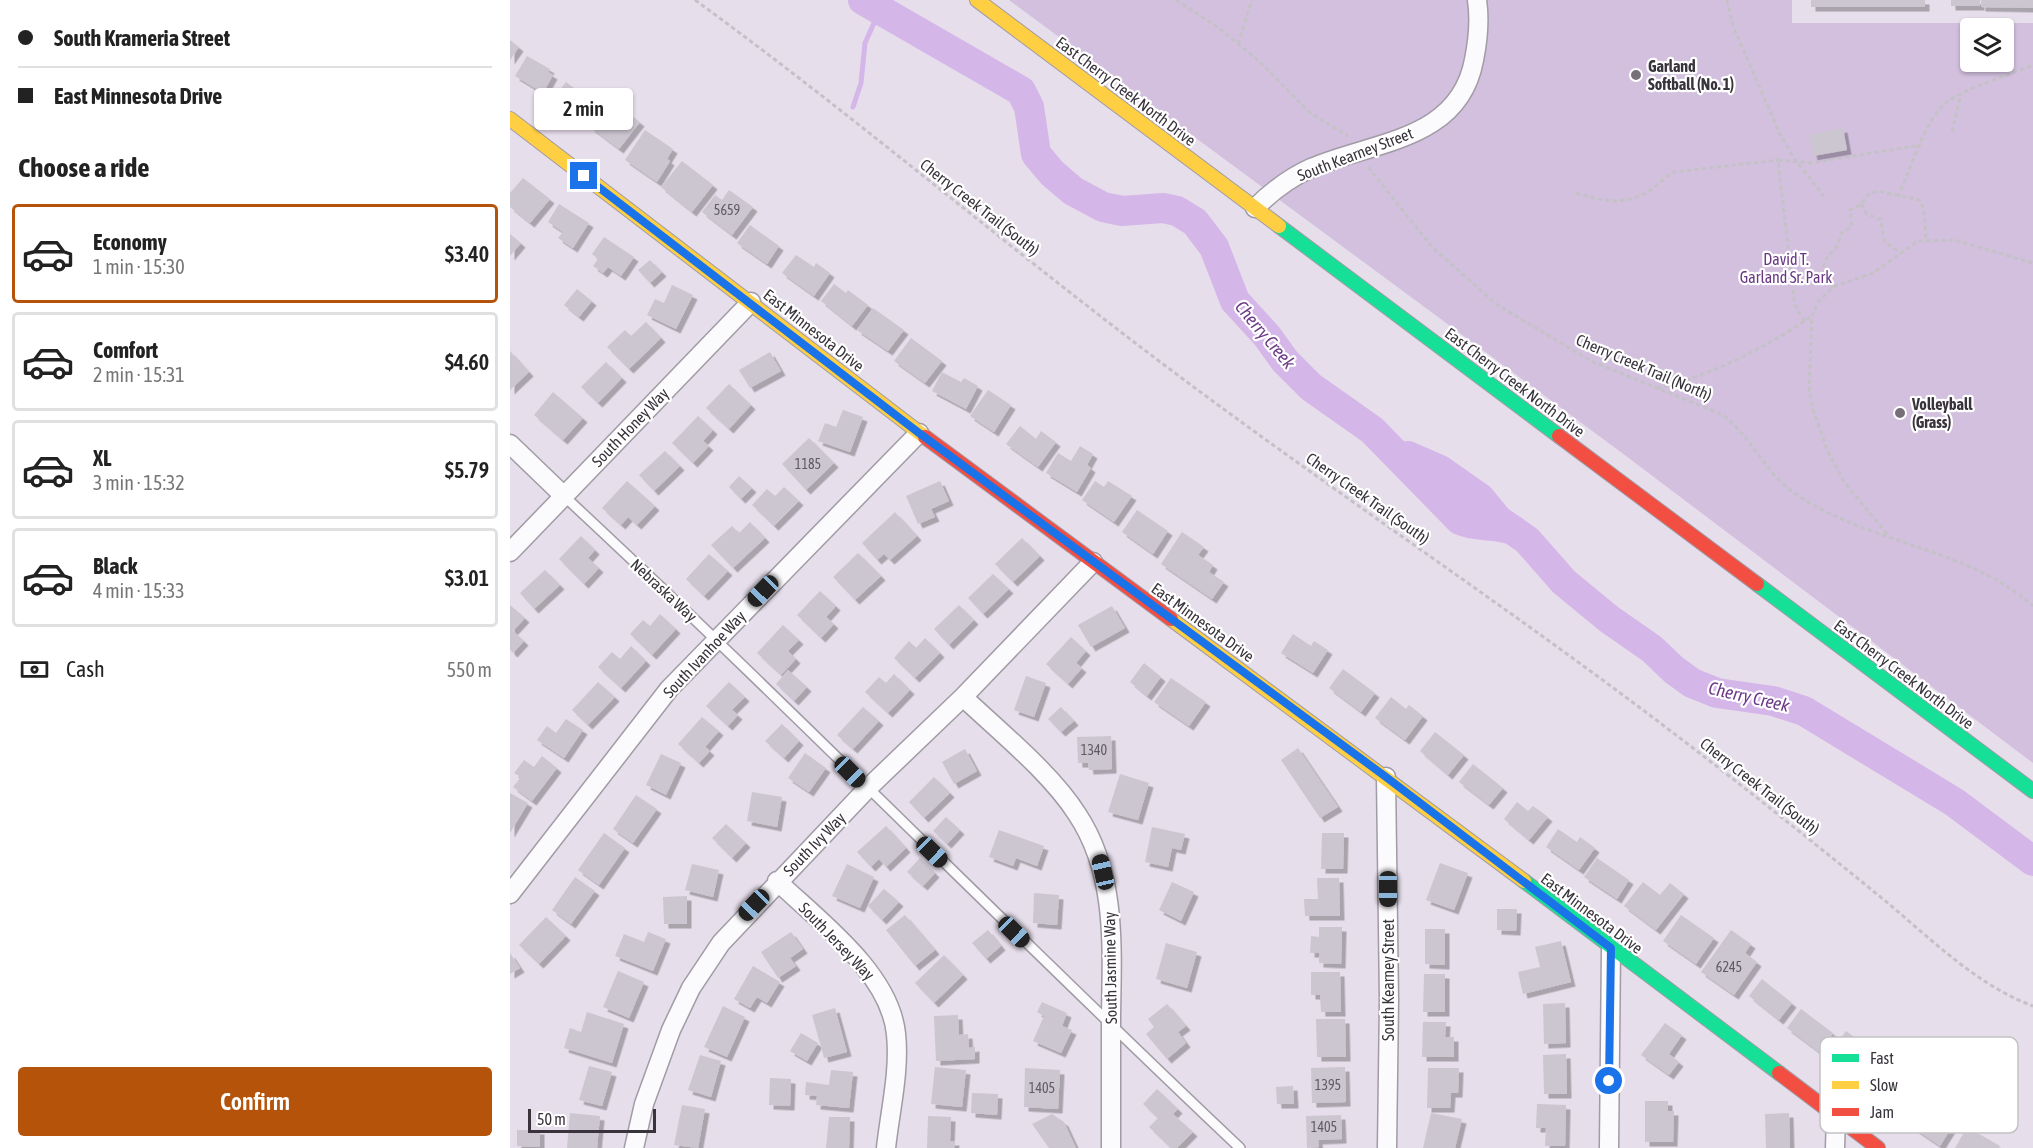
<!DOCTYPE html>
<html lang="en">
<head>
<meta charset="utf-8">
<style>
	:root { --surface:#fff; --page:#f6f6f6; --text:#222; --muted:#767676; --line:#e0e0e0; --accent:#b45309 }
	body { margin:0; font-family:"Asap Condensed",sans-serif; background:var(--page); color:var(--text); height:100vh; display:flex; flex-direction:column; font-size:22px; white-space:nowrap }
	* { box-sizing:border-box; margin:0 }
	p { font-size:20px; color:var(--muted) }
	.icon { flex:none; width:33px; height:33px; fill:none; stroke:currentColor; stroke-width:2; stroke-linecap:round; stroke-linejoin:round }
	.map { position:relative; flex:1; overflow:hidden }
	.sheet { display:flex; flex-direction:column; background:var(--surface); width:510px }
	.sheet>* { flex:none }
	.guide { display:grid; align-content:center; height:132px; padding:0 18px; background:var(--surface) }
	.controls { position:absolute; left:1450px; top:18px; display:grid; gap:12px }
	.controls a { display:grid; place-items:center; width:54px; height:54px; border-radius:6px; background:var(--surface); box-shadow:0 2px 4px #0004; font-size:30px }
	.scale { position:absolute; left:18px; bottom:15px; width:128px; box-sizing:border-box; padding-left:6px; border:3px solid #39333c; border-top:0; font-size:16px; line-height:21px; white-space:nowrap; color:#39333c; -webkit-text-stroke:4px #fff; paint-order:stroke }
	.end { position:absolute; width:27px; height:27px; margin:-14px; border:8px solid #1a73e8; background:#fff; box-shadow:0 0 0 3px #fff }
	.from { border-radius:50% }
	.bubble { position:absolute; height:42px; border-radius:6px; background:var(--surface); box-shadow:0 2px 4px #0004; font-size:20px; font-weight:600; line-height:42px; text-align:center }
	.car { position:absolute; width:18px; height:36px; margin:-18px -9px; border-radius:8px; box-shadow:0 0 4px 2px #0007; background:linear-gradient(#222 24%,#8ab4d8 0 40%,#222 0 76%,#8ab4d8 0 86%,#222 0) }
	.guide b { display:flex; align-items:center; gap:21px; height:57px; font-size:22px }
	.guide b+b { border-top:2px solid var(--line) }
	.guide i { width:15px; height:15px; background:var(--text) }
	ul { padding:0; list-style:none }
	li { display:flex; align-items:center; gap:18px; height:99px; margin:0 12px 9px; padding:0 6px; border:3px solid var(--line); border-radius:6px }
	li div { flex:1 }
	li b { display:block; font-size:22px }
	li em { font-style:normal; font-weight:600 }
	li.current { border-color:var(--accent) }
	li>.icon { width:54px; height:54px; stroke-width:1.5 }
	h2 { padding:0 18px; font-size:27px; line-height:72px }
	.pay { display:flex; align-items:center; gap:15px; height:66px; padding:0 18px; font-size:22px }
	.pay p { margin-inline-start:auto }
	.cta { display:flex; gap:12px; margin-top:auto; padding:12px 18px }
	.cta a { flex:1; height:69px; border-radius:6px; background:var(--accent); color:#fff; font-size:24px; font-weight:600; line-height:69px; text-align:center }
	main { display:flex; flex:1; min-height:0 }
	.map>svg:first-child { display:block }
</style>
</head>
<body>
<main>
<section class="sheet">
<div class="guide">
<b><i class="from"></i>South Krameria Street</b>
<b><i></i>East Minnesota Drive</b>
</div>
<h2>Choose a ride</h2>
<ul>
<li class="current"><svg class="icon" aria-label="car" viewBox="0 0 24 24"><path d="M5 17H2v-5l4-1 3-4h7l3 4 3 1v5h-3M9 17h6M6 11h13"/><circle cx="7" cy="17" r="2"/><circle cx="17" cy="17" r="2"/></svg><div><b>Economy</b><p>1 min · 15:30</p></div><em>$3.40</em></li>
<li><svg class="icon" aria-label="car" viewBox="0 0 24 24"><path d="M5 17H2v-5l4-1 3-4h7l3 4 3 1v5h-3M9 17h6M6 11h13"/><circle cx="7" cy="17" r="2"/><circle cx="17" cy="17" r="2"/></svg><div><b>Comfort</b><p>2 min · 15:31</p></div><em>$4.60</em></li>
<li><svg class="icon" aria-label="car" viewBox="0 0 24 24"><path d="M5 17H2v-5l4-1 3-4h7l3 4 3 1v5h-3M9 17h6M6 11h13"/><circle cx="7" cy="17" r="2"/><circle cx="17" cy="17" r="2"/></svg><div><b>XL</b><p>3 min · 15:32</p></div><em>$5.79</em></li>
<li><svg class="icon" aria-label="car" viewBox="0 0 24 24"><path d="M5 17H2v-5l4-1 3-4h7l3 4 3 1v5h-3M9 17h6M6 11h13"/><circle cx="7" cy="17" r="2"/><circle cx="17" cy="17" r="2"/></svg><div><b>Black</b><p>4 min · 15:33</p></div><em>$3.01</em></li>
</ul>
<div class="pay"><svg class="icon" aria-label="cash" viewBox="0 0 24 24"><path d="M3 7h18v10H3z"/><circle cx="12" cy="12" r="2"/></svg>Cash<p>550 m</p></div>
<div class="cta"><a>Confirm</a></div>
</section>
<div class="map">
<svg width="1523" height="1148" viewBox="0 0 1523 1148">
	<defs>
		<filter id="shadow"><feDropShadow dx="4.5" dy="4.5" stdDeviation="0" flood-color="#0004"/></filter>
	</defs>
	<rect width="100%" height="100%" fill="#e6deeb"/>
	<path fill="#d3c0df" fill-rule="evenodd" d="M499,0h783v23h241v740l-411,-310zM1461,28h33v34h-33z"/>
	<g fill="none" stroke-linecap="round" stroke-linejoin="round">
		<path stroke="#d5b6e8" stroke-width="5" d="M343,107l8,-24 4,-40 14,-31"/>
		<path stroke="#d5b6e8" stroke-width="30" d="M353,0l158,91 8,16 7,47 16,19 21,18 30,16 19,4 41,-3 14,3 18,11 19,25 21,54 32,35 18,25 26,26 61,43 88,90c17,8 35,3 53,10
			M898,456l32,14 40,28 18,22 29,20 37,42 45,37 43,30 22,21 18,13 25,10 56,8 31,10 150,91 79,59"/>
	</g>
	<path fill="#ccc6d0" filter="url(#shadow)" d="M1301,0h114v7h-114z
		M1441,0h29v6h-29z
		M1471,0h52v8l-52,-1z
		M0,40l9,7 -9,13z
		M17,56l23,13 -2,3 5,3 -10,18 -28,-17z
		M56,82l27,20 -13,18 -28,-20z
		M93,110l21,16 8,-10 8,6 -21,27 -29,-22z
		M1333,128l4,22 -34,6 -4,-21z
		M135,130l28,19 -6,10 3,2 -13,21 -32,-22z
		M172,161l31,24 -21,27 -31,-25z
		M13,178l27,21 -20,24 -20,-16v-14z
		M219,190l24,17 -21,28 -30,-23 13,-17 7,5z
		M49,204l30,19 -16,25 -15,-10 5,-6 -15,-10z
		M240,225l29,21 -12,18 -30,-21z
		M0,234l11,9 -11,13z
		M94,237l30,20 -13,19 -13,-9 -5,6 -10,-7 5,-7 -6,-5z
		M286,255l18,12 2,-4 14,10 -16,23 -32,-23z
		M140,260l12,12 -12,11 -12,-13z
		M324,284l12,9 2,-3 20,15 -16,21 -31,-25z
		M162,285l21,10 -17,34 -29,-14 8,-16 9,4z
		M67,289l15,12 -13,16 -15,-12z
		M363,308l31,22 -16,21 -31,-21z
		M136,322l15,16 -32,31 -22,-22 18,-17 6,6z
		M401,338l31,23 -17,22 -31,-22z
		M0,351l19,21 -19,18z
		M260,352l11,19 -31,17 -11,-18z
		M96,362l16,16 -24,25 -17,-16z
		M432,372l19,10 3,-4 14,8 -12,23 -34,-18z
		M219,384l22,21 -22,24 -23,-21z
		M478,390l23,15 -17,27 -24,-16z
		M43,392l30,26 -20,22 -29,-25z
		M333,410l20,7 -13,35 -32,-11 7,-18 11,4z
		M188,416l15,14 -10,11 6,5 -16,17 -21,-20z
		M510,426l16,13 5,-8 15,11 -18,25 -32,-23z
		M299,438l25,25 -28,27 -24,-26z
		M570,446l13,8 -6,11 4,3 -14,24 -31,-19 12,-20 13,8z
		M155,451l15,15 -26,25 -15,-16z
		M229,476l13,12 -11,11 -12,-12z
		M117,481l28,25 -18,19 -9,-8 -7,8 -19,-17z
		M430,481l9,20 -18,8 4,8 -17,7 -12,-28z
		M585,481l9,6 4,-6 24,15 -18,26 -32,-22z
		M274,487l15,14 -25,25 -22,-21 15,-16 8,7z
		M627,510l31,21 -15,23 -31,-22z
		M385,512l22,24 -27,24 -6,-6 -7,6 -15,-17z
		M240,522l15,16 -32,30 -22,-23 21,-19 7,7z
		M672,532l22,15 -6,8 15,10 -4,7 15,10 -12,17 -51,-35z
		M71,536l14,14 -7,8 11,10 -15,16 -25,-25z
		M512,538l18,18 -27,26 -18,-18z
		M348,553l23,23 -26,24 -22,-23z
		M199,554l19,17 -24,25 -18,-17z
		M35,570l15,15 -26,24 -14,-16z
		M483,574l16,15 -26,25 -15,-16z
		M310,591l16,15 -10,11 8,7 -13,14 -24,-23z
		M0,605l15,13 -12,13 11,10 -11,12 -3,-3z
		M449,605l15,15 -25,25 -15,-16z
		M602,606l13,22 -34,19 -13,-22z
		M150,614l16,15 -24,26 -22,-21 13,-14 7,6z
		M273,625l16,15 -11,11 8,8 -15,16 -24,-22z
		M783,634l18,12 3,-5 14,9 -15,23 -32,-20z
		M561,637l15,14 -10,12 6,5 -14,16 -22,-20z
		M415,638l15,15 -25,25 -21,-20 15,-17 7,7z
		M121,646l15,15 -25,27 -23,-21 14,-15 8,7z
		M634,663l17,14 -14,19 -17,-14z
		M833,669l32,24 -14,19 -32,-24z
		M278,670l19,17 -13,14 -18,-17z
		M384,674l16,16 -22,23 -23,-21 14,-15 7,6z
		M516,676l20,7 -12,34 -20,-7z
		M661,678l35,24 -17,24 -35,-24z
		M88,682l17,15 -27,28 -16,-15z
		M219,682l16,15 -13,13 6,5 -10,11 -22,-20z
		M881,697l15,12 3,-4 14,11 -18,24 -30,-22z
		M353,707l16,14 -26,28 -16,-14z
		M551,707l13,14 -13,11 -13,-13z
		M192,717l17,14 -14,16 5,4 -11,12 -21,-19z
		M56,719l17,11 -19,28 -27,-18 10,-14 9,7z
		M272,724l17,17 -15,17 -19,-17z
		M925,732l29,23 -16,20 -28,-24z
		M601,736l1,33 -23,1 -1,-7h-10l-1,-26z
		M788,748l40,59 -18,11 -39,-58z
		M455,749l12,22 -23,13 -12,-22z
		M295,753l21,15 -17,24 -21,-14z
		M151,754l20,9 -15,32 -20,-10z
		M32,756l15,12 -25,33 -19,-14 8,-10 -7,-4 10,-13 10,7z
		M963,764l30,24 -14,17 -30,-23z
		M610,774l29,9 -11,37 -30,-8z
		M424,777l16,16 -26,25 -15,-16z
		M242,792l30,5 -5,30 -30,-6z
		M0,793l18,10 -18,30z
		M126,795l21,14 -24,34 -20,-14z
		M1007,802l11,9 5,-5 15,11 -19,23 -25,-21z
		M436,817l14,13 -13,14 -14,-13z
		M216,824l20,19 -14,15 -20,-20z
		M376,826l20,22 -20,19 -7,-8 -8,8 -14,-15z
		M642,827l33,7 -4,16 -9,-2 -4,19 -23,-5z
		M1048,829l19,13 3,-5 15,11 -16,22 -33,-23z
		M489,830l45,16 -7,20 -21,-8 -3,8 -24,-9z
		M94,833l21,15 -26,37 -21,-15z
		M812,833h22l-1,36h-22z
		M410,858l15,15 -12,13 -16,-14z
		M1087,858l32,22 -12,19 -33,-22z
		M930,863l28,10 -14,37 -28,-10z
		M182,864l27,6 -6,27 -28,-7z
		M337,864l27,13 -14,31 -28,-12z
		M65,877l20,14 -24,33 -19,-14z
		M807,878h22l1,38h-35l-1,-17h14z
		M662,882l22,10 -13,29 -22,-11z
		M1133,882l17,13 10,-12 14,11 -28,36 -32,-24z
		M374,889l15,13 -17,18 -14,-14z
		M524,893l25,2 -2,30 -24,-2z
		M177,896v28h-23l-1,-27z
		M987,909h20l-1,22 -19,-1z
		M395,915l30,35 -20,16 -29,-36z
		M1171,915l33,23 -18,26 -33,-23z
		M36,917l20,19 -27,28 -20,-19z
		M809,927h23l-1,37 -22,-1v-10h-9l1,-17 8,1z
		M915,929h20v36l-20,-1z
		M478,930l13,16 -15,13 -14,-16z
		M1221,930l20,14 -6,9 12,9 -23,33 -33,-23z
		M138,932l18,7 -13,32 -38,-15 9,-22 20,8z
		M281,932l12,17 -13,9 6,8 -18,12 -17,-26z
		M1051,941l10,41 -48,12 -5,-22 22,-5 -5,-20z
		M656,943l31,9 -10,36 -31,-9z
		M0,953l10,15 -10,6z
		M434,955l19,20 -29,28 -19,-20z
		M243,966l27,16 -13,21 -10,-6 -7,11 -16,-9z
		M108,971l26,11 -15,36 -26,-11z
		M801,972h29l1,40h-20l-1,-17h-9z
		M914,974h21v38h-22z
		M1252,979l30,24 -13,17 -30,-24z
		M532,1002l25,11 -5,13 10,4 -11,23 -28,-12 11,-25 -7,-4z
		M1055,1003l1,40 -22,1 -1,-40z
		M657,1004l19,22 -8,6 8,11 -19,16 -21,-25 8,-7 -6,-8z
		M213,1006l22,11 -18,40 -23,-10z
		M325,1008l12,44 -23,6 -12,-43z
		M1291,1009l32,24 -14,19 -32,-24z
		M77,1012l37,12 -12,39 -48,-15 6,-20 11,4z
		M448,1015l1,20 9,-1 1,14 6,-1v12l-39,2 -2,-45z
		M806,1019h29l1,38h-29z
		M913,1022h23l-1,15h9v20h-32z
		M1155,1023l17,12 -13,19 10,8 -10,13 -28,-20z
		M1336,1031l19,14 -8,11 14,10 -12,16 -33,-24z
		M291,1033l17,10 -11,18 -17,-10z
		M1056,1054l1,40h-23l-1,-39z
		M190,1055l21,6 -10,36 -23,-7z
		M79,1066l23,6 -10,34 -23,-6z
		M425,1067l31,3 -4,37 -31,-3z
		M835,1067l1,35 -34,1 -1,-35z
		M515,1068l35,2 -2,39 -34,-2z
		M918,1068h31l-1,25h-7l-1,15h-23z
		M321,1070l22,2 -4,36 -33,-3 1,-9 -12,-1 1,-13 23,3z
		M260,1078l21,1 -1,27 -21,-1z
		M783,1086l1,18h-17l-1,-17z
		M647,1089l21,20 -5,5 20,18 -16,16h-6l-22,-21 9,-9 -15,-14z
		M462,1093l26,1 -1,21 -26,-2z
		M1135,1101h23v10h6l-1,31h-28z
		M1410,1103l33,22 -13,21 -34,-23z
		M1027,1104l29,1 -1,41h-20l1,-18h-10z
		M172,1105l23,4 -7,39 -24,-3z
		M60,1113l30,3 -3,32h-30z
		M921,1113l31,6 -7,29h-32z
		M1279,1113l1,35h-24l-1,-34z
		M542,1114l12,8 12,26h-27l-17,-24z
		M831,1115l1,24 -24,1 1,7 -12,1 -1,-32z
		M418,1116l23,1 -1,24h5l-1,7h-27z
		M319,1117h21l-1,31h-23z
		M1457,1127l33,19 -1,2h-44z
		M7,1130h23v17l-23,-1z"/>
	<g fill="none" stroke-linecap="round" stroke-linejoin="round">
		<g stroke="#a19ba5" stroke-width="12">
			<path id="lane" d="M54,496c229,213 448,437 676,652"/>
		</g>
		<g stroke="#a19ba5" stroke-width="21">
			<path id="street" d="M745,208c17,-17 34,-30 56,-40 63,-27 148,-27 163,-108 4,-20 6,-40 3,-60
				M0,444l54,52
				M0,552l241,-250
				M453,697c36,34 88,76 114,117 40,60 35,133 34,202 0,44 0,88 0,132
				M876,777l3,224 -2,147
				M267,881c42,40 113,92 119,153 4,37 -6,77 -10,114
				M0,894l159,-205 250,-256
				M124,1148l10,-44 27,-74 20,-42 30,-45 146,-154 96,-92 130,-135
				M1099,1148l2,-200
				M1325,1148l1,-32"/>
		</g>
		<g stroke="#a19ba5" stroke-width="16">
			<path id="fast" d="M769,226l280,210
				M1247,584l276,207
				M1014,881l255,192"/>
		</g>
		<g stroke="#a19ba5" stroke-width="16">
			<path id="slow" d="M467,0l302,226
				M0,119l415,318
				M661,619l353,262"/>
		</g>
		<g stroke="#a19ba5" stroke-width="16">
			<path id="jam" d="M1049,436l198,148
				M415,437l246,182
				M1269,1073l99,75"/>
		</g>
		<path stroke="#c5c2c7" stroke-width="3" stroke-dasharray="4.5 3" stroke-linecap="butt" d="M185,0c161,117 312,247 472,367 166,125 340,239 505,365 71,54 141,110 211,167 46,38 93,86 150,107
			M666,0l43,28 41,34 49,50 39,24
			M1217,0l6,26 46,106 14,25 31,39
			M728,44l14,-44
			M1442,132l9,-38
			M858,167l64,80 64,57 95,57 132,54c20,16 32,36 48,56 12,15 29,27 46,36 71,39 153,44 216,99
			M1066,193c28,9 51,13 76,-4 8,-6 13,-12 22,-17l104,-12
			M1388,197c12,-27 27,-78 49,-95 16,-13 65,-28 86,-37
			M1351,204l6,10 14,6 3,21 16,12
			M1323,287l-9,-13v-12l14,-17 3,-11 11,-8 -2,-16 11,-6 8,-10 9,-3 41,9 5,9 2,31
			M1295,321l-8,-11 -3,-11 -16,-139 33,3 110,-18
			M1147,388c53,-12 110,-41 155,-72
			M1377,534l-42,-51 -17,-31 -15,-42 -4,-21 3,-73 6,-14 15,-15 40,-14 45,-32 36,-1 79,23"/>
		<use href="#lane" stroke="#fbfafc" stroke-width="9"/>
		<use href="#street" stroke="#fbfafc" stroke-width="18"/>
		<use href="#fast" stroke="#16e098" stroke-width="14"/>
		<use href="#slow" stroke="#ffcf43" stroke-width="14"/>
		<use href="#jam" stroke="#f24e42" stroke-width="14"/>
	</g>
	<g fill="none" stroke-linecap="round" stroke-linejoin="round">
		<path stroke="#1a73e8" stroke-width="8" d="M74,176l335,257 467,344 225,171 -2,133"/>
	</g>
	<g fill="#766f79" stroke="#fff" stroke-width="2">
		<circle cx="1126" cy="75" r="6"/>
		<circle cx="1390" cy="413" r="6"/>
	</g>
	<g text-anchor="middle" stroke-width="4.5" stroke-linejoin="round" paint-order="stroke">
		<g font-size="14" fill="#605a63">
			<text x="217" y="215">5659</text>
			<text x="298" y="469">1185</text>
			<text x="584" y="755">1340</text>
			<text x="1219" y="972">6245</text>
			<text x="818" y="1090">1395</text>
			<text x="532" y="1093">1405</text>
			<text x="814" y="1132">1405</text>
		</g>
		<g font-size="16" font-weight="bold" fill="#39333c" stroke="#fff" text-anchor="start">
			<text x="1138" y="72">Garland<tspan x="1138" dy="18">Softball (No. 1)</tspan></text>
			<text x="1402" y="410">Volleyball<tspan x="1402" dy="18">(Grass)</tspan></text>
		</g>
		<g font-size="16" fill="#39333c" stroke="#fff">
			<text transform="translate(616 91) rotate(37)" y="6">East Cherry Creek North Drive</text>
			<text transform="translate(845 154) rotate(-21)" y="6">South Kearney Street</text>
			<text transform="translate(470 207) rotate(38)" y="6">Cherry Creek Trail (South)</text>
			<text transform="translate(304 330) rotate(38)" y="6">East Minnesota Drive</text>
			<text transform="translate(1134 367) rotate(23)" y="6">Cherry Creek Trail (North)</text>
			<text transform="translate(1005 382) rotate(37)" y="6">East Cherry Creek North Drive</text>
			<text transform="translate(120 427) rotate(-46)" y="6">South Honey Way</text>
			<text transform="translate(858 498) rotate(35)" y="6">Cherry Creek Trail (South)</text>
			<text transform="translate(154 590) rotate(43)" y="6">Nebraska Way</text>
			<text transform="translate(693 622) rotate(36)" y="6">East Minnesota Drive</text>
			<text transform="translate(194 654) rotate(-47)" y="6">South Ivanhoe Way</text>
			<text transform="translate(1394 674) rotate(37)" y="6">East Cherry Creek North Drive</text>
			<text transform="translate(1250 786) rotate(38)" y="6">Cherry Creek Trail (South)</text>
			<text transform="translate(304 844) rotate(-46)" y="6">South Ivy Way</text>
			<text transform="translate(1082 913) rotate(37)" y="6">East Minnesota Drive</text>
			<text transform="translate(327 941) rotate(46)" y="6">South Jersey Way</text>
			<text transform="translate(600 968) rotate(-91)" y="6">South Jasmine Way</text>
			<text transform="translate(878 980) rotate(-90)" y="6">South Kearney Street</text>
		</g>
		<g font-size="16" fill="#693784" stroke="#fff">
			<text x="1276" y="265">David T.<tspan x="1276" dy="18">Garland Sr. Park</tspan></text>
		</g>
		<g font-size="18" font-style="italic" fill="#6c3a87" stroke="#fff">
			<text transform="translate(755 335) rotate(50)" y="6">Cherry Creek</text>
			<text transform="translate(1239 697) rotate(13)" y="6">Cherry Creek</text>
		</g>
	</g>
	<rect x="1310" y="1037" width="198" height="96" rx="9" fill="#fff" stroke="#c4c2c4" stroke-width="1.5"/>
	<rect x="1322" y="1054" width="27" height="8" fill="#16e098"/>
	<rect x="1322" y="1081" width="27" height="8" fill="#ffcf43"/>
	<rect x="1322" y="1108" width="27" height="8" fill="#f24e42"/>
	<g font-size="16" fill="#39333c">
		<text x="1360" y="1064">Fast</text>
		<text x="1360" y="1091">Slow</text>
		<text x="1360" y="1118">Jam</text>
	</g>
</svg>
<div class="controls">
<a><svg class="icon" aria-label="layers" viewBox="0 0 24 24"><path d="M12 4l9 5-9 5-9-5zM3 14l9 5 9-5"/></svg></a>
</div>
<div class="scale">50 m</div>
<i class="end from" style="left:1099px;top:1081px"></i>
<i class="end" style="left:74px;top:176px"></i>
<div class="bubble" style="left:24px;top:88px;width:99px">2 min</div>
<i class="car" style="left:253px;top:591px;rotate:224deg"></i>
<i class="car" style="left:340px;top:772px;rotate:135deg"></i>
<i class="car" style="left:422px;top:852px;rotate:134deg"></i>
<i class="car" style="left:593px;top:872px;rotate:347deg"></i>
<i class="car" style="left:878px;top:889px;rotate:180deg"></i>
<i class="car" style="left:244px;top:905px;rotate:224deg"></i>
<i class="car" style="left:504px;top:932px;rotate:134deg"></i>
</div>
</main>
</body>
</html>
